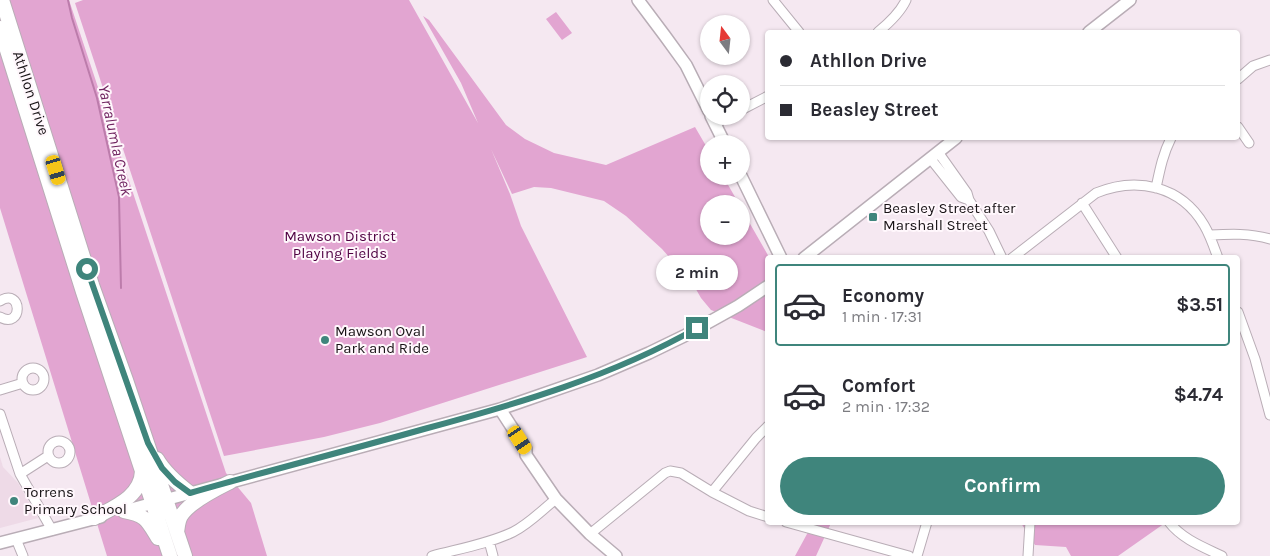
<!DOCTYPE html>
<html lang="en">
<head>
<meta charset="utf-8">
<style>
	:root { --surface:#fff; --page:#f2f2f3; --text:#2b2b33; --muted:#7c7c81; --line:#e1e1e2; --accent:#3f857c }
	body { margin:0; font-family:Karla,sans-serif; background:var(--page); color:var(--text); height:100vh; display:flex; flex-direction:column; font-size:19px; white-space:nowrap }
	* { box-sizing:border-box; margin:0 }
	p { font-size:16px; color:var(--muted) }
	.icon { flex:none; width:28px; height:28px; fill:none; stroke:currentColor; stroke-width:2; stroke-linecap:round; stroke-linejoin:round }
	.map { position:relative; flex:1; overflow:hidden }
	.panel { position:absolute; left:765px; top:255px; width:475px; height:270px; display:flex; flex-direction:column; background:var(--surface); border-radius:5px; box-shadow:0 1px 4px #0004 }
	.panel>* { flex:none }
	.top-card { position:absolute; left:765px; top:30px; width:475px; height:110px; border-radius:5px; box-shadow:0 1px 4px #0004; display:grid; align-content:center; height:110px; padding:0 15px; background:var(--surface) }
	.needle { width:32px; rotate:345deg }
	.tools { position:absolute; left:700px; top:15px; display:grid; gap:10px }
	.tools a { display:grid; place-items:center; width:50px; height:50px; border-radius:50%; background:var(--surface); box-shadow:0 1px 4px #0004; font-size:25px }
	.end { position:absolute; width:22px; height:22px; margin:-11px; border:6px solid #3f857c; background:#fff; box-shadow:0 0 0 2px #fff }
	.from { border-radius:50% }
	.bubble { position:absolute; height:35px; border-radius:18px; background:var(--surface); box-shadow:0 1px 4px #0004; font-size:16px; font-weight:700; line-height:35px; text-align:center }
	.car { position:absolute; width:15px; height:30px; margin:-15px -8px; border-radius:6px; box-shadow:0 0 4px 1px #0007; background:linear-gradient(#f5c518 24%,#345 0 40%,#f5c518 0 76%,#345 0 86%,#f5c518 0) }
	.top-card b { display:flex; align-items:center; gap:18px; height:48px; font-size:19px }
	.top-card b+b { border-top:1px solid var(--line) }
	.top-card i { width:12px; height:12px; background:var(--text) }
	ul { padding:9px 0 0; list-style:none }
	li { display:flex; align-items:center; gap:15px; height:82px; margin:0 10px 8px; padding:0 5px; border:2px solid transparent; border-radius:5px }
	li div { flex:1 }
	li b { display:block; font-size:19px }
	li em { font-style:normal; font-weight:700 }
	li.current { border-color:var(--accent) }
	li>.icon { width:45px; height:45px; stroke-width:1.5 }
	.action { display:flex; gap:10px; margin-top:auto; padding:10px 15px }
	.action a { flex:1; height:58px; border-radius:30px; background:var(--accent); color:#fff; font-size:20px; font-weight:700; line-height:58px; text-align:center }
	.map>svg:first-child { display:block }
</style>
</head>
<body>
<div class="map">
<svg width="1270" height="556" viewBox="0 0 1270 556">
	<rect width="100%" height="100%" fill="#f5e8f1"/>
	<path fill="#eedae7" d="M0,457l3,10 15,16 20,35 -38,10z"/>
	<path fill="#e2a5d1" d="M0,0h69l157,473 25,30 16,53h-160l-107,-348z
		M83,0h326l69,123 -17,-40 -38,-67 6,4 77,105 19,14 29,14 52,12 89,-38 14,24v25h14l16,28h-30v32h32v-28l28,49 -1,1 -1,74 -56,-22 -10,-12 -8,-14 -31,-35 -36,-33 -22,-15 -53,-13 -17,-1 -22,7 -21,-45 19,45 11,32 66,131 -207,66 -56,14 -100,19 -149,-453z
		M556,12l16,21 -10,7 -16,-21z
		M813,523h18l-15,33h-21z
		M1021,523h144l-47,33h-47l-5,-9 -31,-2z"/>
	<g fill="none" stroke-linecap="round" stroke-linejoin="round">
		<path stroke="#bc7cab" stroke-width="2" d="M68,0l4,18 25,80 22,99 2,91"/>
		<g stroke="#b9adb6" stroke-width="11">
			<path id="street" d="M773,0l26,32
				M878,32c11,-9 22,-19 28,-32
				M1238,79l15,-13 17,-6
				M741,110l27,-14
				M715,124l14,-8
				M1238,127l11,16
				M938,152l29,41 2,7 20,31 13,27
				M930,158l31,39 8,3
				M1156,188c4,-19 7,-34 15,-50
				M1082,203l35,55
				M1210,235c20,-1 40,-2 60,4
				M1012,258l84,-65c41,-17 85,-7 108,32 6,10 10,22 14,33
				M0,301c23,-14 23,29 0,16
				M1238,312l17,47 15,56
				M22 379a11 11 0 1 1 22 0a11 11 0 1 1-22 0Z
				M0,390l23,-7
				M0,414l20,60 32,56
				M48 452a11 11 0 1 1 22 0a11 11 0 1 1-22 0Z
				M20,474l28,-18
				M712,492l44,-54 12,-12
				M786,522l123,34
				M1169,522c13,17 34,25 53,34
				M590,534l75,-61 5,-2 11,2 31,19 37,19 19,6
				M16,539l7,17
				M489,541l4,15
				M432,556c26,-7 56,-12 81,-24 16,-8 29,-22 43,-33
				M917,556l10,-34
				M1028,556l2,-34"/>
		</g>
		<g stroke="#b9adb6" stroke-width="14">
			<path id="secondary" d="M638,0l27,36 21,29 23,46
				M1089,32l41,-32
				M711,116l14,28
				M741,176l40,82
				M804,258l152,-120
				M500,409l26,40v6l30,44 34,35 26,22
				M124,511l376,-102 98,-34 51,-22 35,-17 54,-30 30,-20
				M0,543l101,-26"/>
		</g>
		<g stroke="#b9adb6" stroke-width="16">
			<path id="primary" d="M2,0l90,285 34,95 59,176
				M0,28l83,264 87,264
				M157,459c8,14 20,24 33,34
				M124,511c22,4 23,9 34,27
				M94,518c20,-11 47,-21 48,-47
				M177,532c1,-5 1,-11 4,-16 8,-14 35,-27 49,-34"/>
		</g>
		<use href="#street" stroke="#fff" stroke-width="9"/>
		<use href="#secondary" stroke="#fff" stroke-width="11"/>
		<use href="#primary" stroke="#fff" stroke-width="14"/>
	</g>
	<g fill="none" stroke-linecap="round" stroke-linejoin="round">
		<path stroke="#3f857c" stroke-width="6" d="M87,269l61,174 14,25 13,14 15,11c77,-22 156,-42 234,-64 93,-25 189,-53 273,-101"/>
	</g>
	<g fill="#3f857c" stroke="#fff7fc" stroke-width="2">
		<rect x="868" y="212" width="10" height="10" rx="2.5"/>
		<circle cx="325" cy="340" r="5"/>
		<circle cx="14" cy="501" r="5"/>
	</g>
	<g text-anchor="middle" stroke-width="4" stroke-linejoin="round" paint-order="stroke">
		<g font-size="15" fill="#181316" stroke="#fff7fc">
			<text transform="translate(31 93) rotate(72)" y="5">Athllon Drive</text>
		</g>
		<g font-size="15" fill="#181316" stroke="#fff7fc" text-anchor="start">
			<text x="883" y="213">Beasley Street after<tspan x="883" dy="17">Marshall Street</tspan></text>
			<text x="335" y="336">Mawson Oval<tspan x="335" dy="17">Park and Ride</tspan></text>
			<text x="24" y="497">Torrens<tspan x="24" dy="17">Primary School</tspan></text>
		</g>
		<g font-size="15" fill="#4f0042" stroke="#fff7fc">
			<text x="340" y="241">Mawson District<tspan x="340" dy="17">Playing Fields</tspan></text>
		</g>
		<g font-size="16" font-style="italic" fill="#702460" stroke="#fff7fc">
			<text transform="translate(116 140) rotate(78)" y="6">Yarralumla Creek</text>
		</g>
	</g>
</svg>
<div class="tools">
<a><svg class="needle" viewBox="-14 -14 28 28"><path d="M0-13l5 13h-10z" fill="#e53935"/><path d="M0 13l5-13h-10z" fill="#7c7c81"/></svg></a>
<a><svg class="icon" aria-label="locate" viewBox="0 0 24 24"><circle cx="12" cy="12" r="6"/><path d="M12 2v4M12 18v4M2 12h4M18 12h4"/></svg></a>
<a>+</a>
<a>−</a>
</div>
<i class="end from" style="left:87px;top:269px"></i>
<i class="end" style="left:697px;top:328px"></i>
<div class="bubble" style="left:656px;top:255px;width:82px">2 min</div>
<i class="car" style="left:56px;top:170px;rotate:163deg"></i>
<i class="car" style="left:520px;top:440px;rotate:147deg"></i>
<div class="top-card">
<b><i class="from"></i>Athllon Drive</b>
<b><i></i>Beasley Street</b>
</div>
<section class="panel">
<ul>
<li class="current"><svg class="icon" aria-label="car" viewBox="0 0 24 24"><path d="M5 17H2v-5l4-1 3-4h7l3 4 3 1v5h-3M9 17h6M6 11h13"/><circle cx="7" cy="17" r="2"/><circle cx="17" cy="17" r="2"/></svg><div><b>Economy</b><p>1 min · 17:31</p></div><em>$3.51</em></li>
<li><svg class="icon" aria-label="car" viewBox="0 0 24 24"><path d="M5 17H2v-5l4-1 3-4h7l3 4 3 1v5h-3M9 17h6M6 11h13"/><circle cx="7" cy="17" r="2"/><circle cx="17" cy="17" r="2"/></svg><div><b>Comfort</b><p>2 min · 17:32</p></div><em>$4.74</em></li>
</ul>
<div class="action"><a>Confirm</a></div>
</section>
</div>
</body>
</html>
